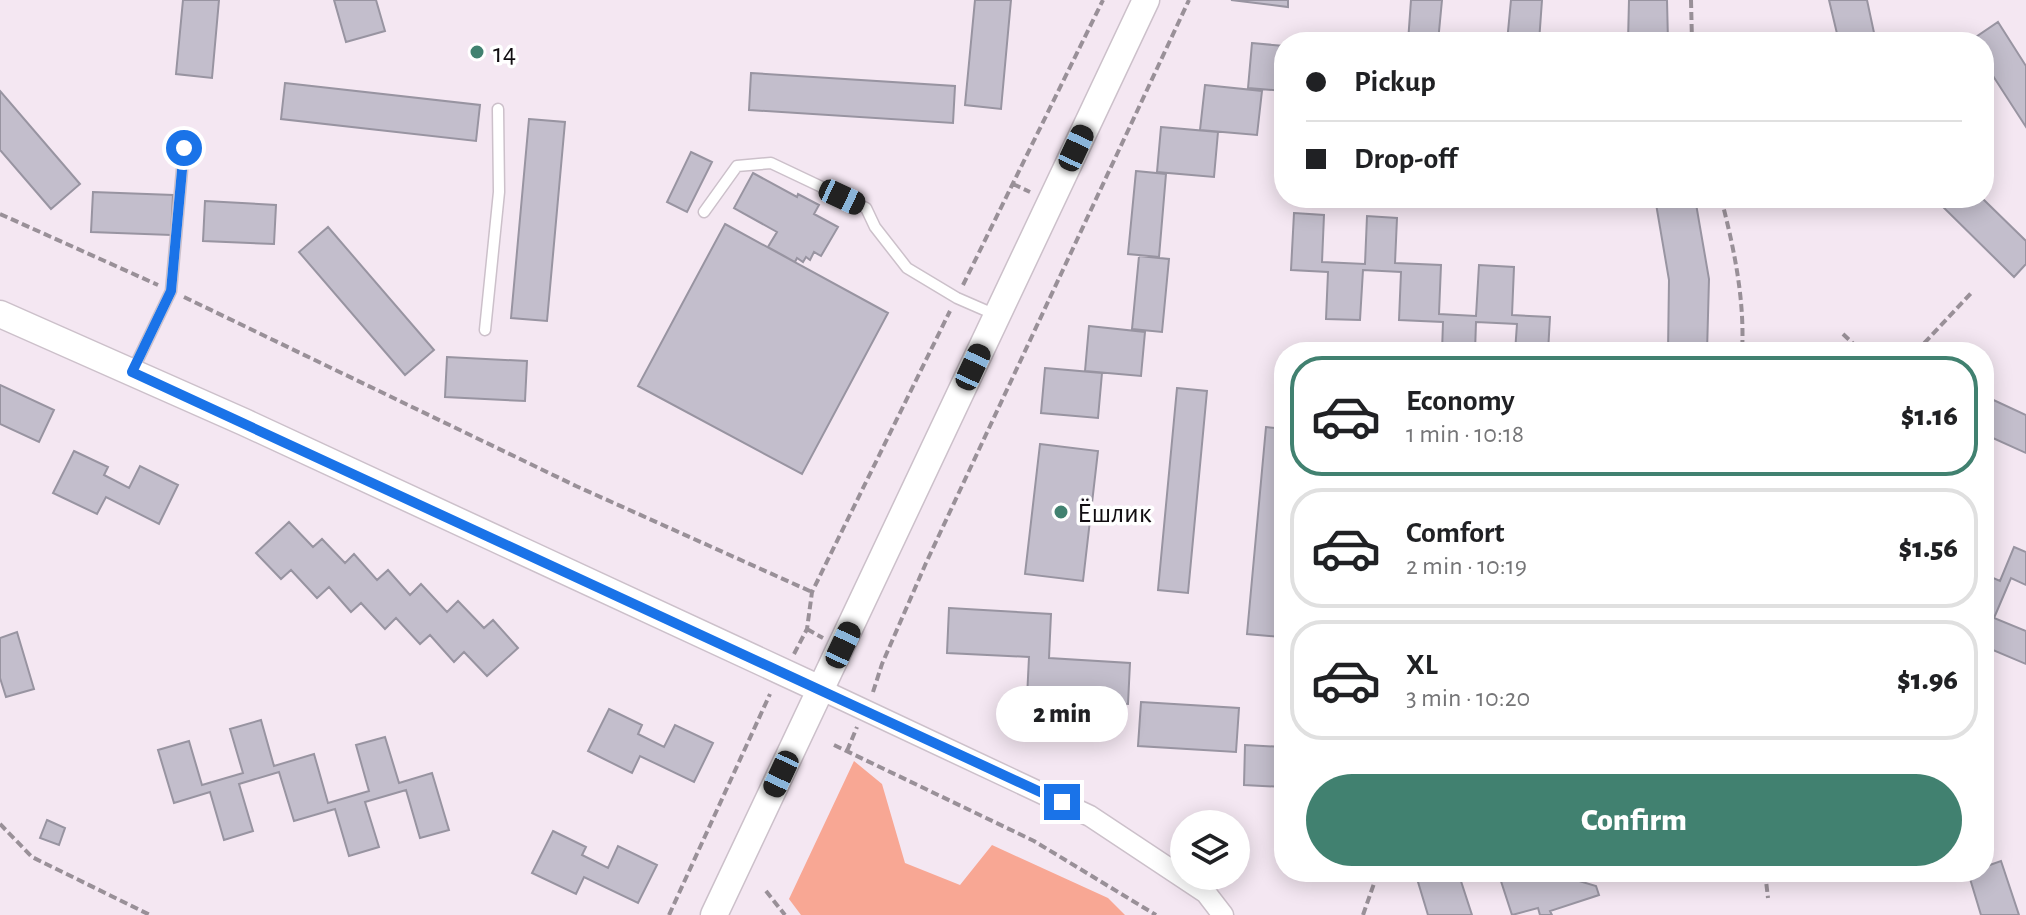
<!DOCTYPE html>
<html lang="en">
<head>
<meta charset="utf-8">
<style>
	:root { --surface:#fff; --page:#f2f2f2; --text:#202124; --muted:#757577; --line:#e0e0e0; --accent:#418170 }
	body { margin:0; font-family:"Alegreya Sans",sans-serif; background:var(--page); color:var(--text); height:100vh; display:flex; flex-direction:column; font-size:30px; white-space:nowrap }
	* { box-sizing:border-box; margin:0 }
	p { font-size:26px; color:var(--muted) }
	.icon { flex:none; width:44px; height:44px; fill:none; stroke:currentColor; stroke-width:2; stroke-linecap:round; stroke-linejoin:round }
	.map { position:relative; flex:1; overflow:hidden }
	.panel { position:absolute; left:1274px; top:342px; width:720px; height:540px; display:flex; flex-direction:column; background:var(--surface); border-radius:32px; box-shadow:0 4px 20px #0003 }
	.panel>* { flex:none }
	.top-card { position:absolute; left:1274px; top:32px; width:720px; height:176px; border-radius:32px; box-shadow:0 4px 20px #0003; display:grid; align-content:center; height:176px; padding:0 32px; background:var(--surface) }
	.tools { position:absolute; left:1170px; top:810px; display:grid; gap:16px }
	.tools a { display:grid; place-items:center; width:80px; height:80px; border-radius:50%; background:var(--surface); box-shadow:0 4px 20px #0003; font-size:40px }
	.end { position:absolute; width:36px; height:36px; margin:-18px; border:10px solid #1a73e8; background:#fff; box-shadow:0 0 0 4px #fff }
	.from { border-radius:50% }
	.bubble { position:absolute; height:56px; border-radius:28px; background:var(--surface); box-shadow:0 4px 20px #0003; font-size:26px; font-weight:800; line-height:56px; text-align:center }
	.car { position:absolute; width:24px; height:48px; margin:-24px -12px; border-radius:10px; box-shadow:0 0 6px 2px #0007; background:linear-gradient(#222 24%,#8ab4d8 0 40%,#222 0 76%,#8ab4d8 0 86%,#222 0) }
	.top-card b { display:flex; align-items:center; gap:28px; height:76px; font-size:30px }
	.top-card b+b { border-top:2px solid var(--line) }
	.top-card i { width:20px; height:20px; background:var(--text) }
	ul { padding:14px 0 0; list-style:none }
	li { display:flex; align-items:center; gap:24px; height:120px; margin:0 16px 12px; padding:0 16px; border:4px solid var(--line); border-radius:32px }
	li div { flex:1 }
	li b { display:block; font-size:30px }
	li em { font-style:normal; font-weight:800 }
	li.current { border-color:var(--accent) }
	li>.icon { width:72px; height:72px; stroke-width:1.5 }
	.button { display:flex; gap:16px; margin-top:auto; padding:16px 32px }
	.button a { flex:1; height:92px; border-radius:48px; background:var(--accent); color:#fff; font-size:32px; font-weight:800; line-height:92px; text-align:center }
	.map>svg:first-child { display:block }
</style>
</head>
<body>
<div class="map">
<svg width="2026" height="915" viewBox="0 0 2026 915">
	<rect width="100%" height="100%" fill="#f4e7f2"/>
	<path fill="#f8a794" d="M854,761l28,23 23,79 55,22 32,-40 116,53 17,17h-324l-12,-16z"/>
	<path fill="#c3becc" stroke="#9894a1" stroke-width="2" d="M183,0h36l-7,78 -36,-4z
		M334,0h42l9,31 -39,11z
		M975,0h36l-10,109 -36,-4z
		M1231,0h57v7z
		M1411,0h31l-4,42h-30z
		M1511,0h31l-3,42h-32z
		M1629,0h38l1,42h-40z
		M1829,0h38l9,42h-37z
		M1998,22l28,44v61l-42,-65v-20l-14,-1z
		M1252,43l32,3v45l-36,-3z
		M751,73l204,13 -2,37 -204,-13z
		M285,83l195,22 -4,36 -195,-22z
		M1205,85l57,6 -5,44 -57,-5z
		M0,91l80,93 -29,25 -51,-59z
		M529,119l36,3 -18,199 -36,-3z
		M1161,127l57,5 -4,45 -57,-5z
		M691,152l21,10 -25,50 -20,-10z
		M1136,171l30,3 -7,83 -31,-3z
		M753,173l44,24 1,-3 21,11 -5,9 24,13 -17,29 -7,-4 -4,8 -4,-3 -3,5 -6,-4 -2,4 -27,-15 9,-15 -43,-24z
		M93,192l80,3 -2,40 -80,-3z
		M1655,198h40l14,81 -2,73h-39l1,-72z
		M1934,198h48l44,43v23l-12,13z
		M205,201l71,4 -2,39 -71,-3z
		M1294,213l30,2 -2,47 43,2 2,-48 30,2 -2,45 46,2 -2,49 37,2 3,-51 35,2 -2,48 38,2 -2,35h-33l2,-28 -41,-2 -1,30h-33l1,-30 -44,-2 2,-48 -38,-2 -3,50 -34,-1 2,-47 -37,-2z
		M725,224l163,89 -86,161 -164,-88z
		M328,227l106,123 -29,25 -106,-123z
		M1139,256l30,3 -7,73 -30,-3z
		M1089,326l56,6 -4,44 -56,-5z
		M447,357l80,4 -2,40 -80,-4z
		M1045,368l57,5 -4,45 -57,-5z
		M0,385l54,25 -15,32 -39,-18z
		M1177,388l30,3 -19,202 -30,-3z
		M1987,397l39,18v38l-42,-19v-31z
		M1266,427l18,2v165l-4,43 -33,-3z
		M1040,444l58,7 -15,130 -58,-7z
		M74,451l34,16 -4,8 25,13 11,-22 38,19 -19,39 -53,-27 -9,17 -44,-21z
		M289,522l24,25 9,-8 23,24 9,-9 23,26 11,-10 22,25 11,-11 26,28 11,-11 26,27 9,-8 25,28 -31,28 -23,-24 -10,10 -24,-27 -10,9 -24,-26 -11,11 -24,-26 -10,9 -22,-25 -12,11 -26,-28 -10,9 -25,-26z
		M2014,547l12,5v33l-15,-7 -17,40 32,13v33l-40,-17 -2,4v-22l6,-15 -6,-3v-37l16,7z
		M949,608l102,6 -2,44 81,5 -2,41 -101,-6 2,-41 -82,-4z
		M17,632l17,57 -28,8 -6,-19v-40z
		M1141,702l98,6 -3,44 -98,-6z
		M609,709l33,16 -4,9 26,13 11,-22 38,18 -19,39 -54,-26 -8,17 -44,-22z
		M261,720l13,46 40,-12 14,49 41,-12 -13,-46 29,-8 14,46 33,-10 17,57 -29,8 -14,-48 -41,12 14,45 -30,9 -14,-47 -41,12 -15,-49 -40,12 14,47 -29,9 -14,-48 -36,11 -16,-53 31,-9 13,44 41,-12 -13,-44z
		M1245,745l39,2v40l-40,-2z
		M47,820l18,8 -6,17 -19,-7z
		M553,831l33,16 -4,8 26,13 10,-22 39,19 -19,38 -54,-26 -8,17 -44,-21z
		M2001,861l18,54h-38l-13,-43h16v-5z
		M1415,872h43l14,43h-44z
		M1498,872h51l47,14 3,9 -49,16 2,4h-12l-2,-7 -26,7z"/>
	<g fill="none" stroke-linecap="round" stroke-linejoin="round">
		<g stroke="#ccc0ca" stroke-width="13">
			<path id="service" d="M704,212l33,-46 34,-3 95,45 9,19 32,41 50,30 39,17
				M485,330l14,-138 -1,-83
				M133,370l38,-79 13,-143"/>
		</g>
		<g stroke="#ccc0ca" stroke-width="23">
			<path id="minor" d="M822,690l268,126 116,77 17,22"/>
		</g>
		<g stroke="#ccc0ca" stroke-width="29">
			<path id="tertiary" d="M0,314l244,108 578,268
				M714,915l432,-915"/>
		</g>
		<path stroke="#999098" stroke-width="4" stroke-dasharray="8 4" stroke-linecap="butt" d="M1691,0l1,42
			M1013,184l17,8
			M1721,198c13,50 24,102 21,154
			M0,214l158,71
			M963,285l140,-285
			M184,297l392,189 236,106
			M1843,334l19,18
			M1916,352l57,-61
			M807,629l16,9
			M794,654l13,-25 5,-37 138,-281
			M873,692l9,-28 44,-101 263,-563
			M834,745l200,96 122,74
			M847,751l10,-24
			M0,824l32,33 118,58
			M1765,872l3,26
			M766,891l19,24
			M669,915l101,-221
			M1363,915l15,-43"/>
		<use href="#service" stroke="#fff" stroke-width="10"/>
		<use href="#minor" stroke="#fff" stroke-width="20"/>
		<use href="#tertiary" stroke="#fff" stroke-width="26"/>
	</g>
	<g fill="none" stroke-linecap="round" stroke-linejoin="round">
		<path stroke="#1a73e8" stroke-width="10" d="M184,148l-13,143 -39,81 930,430"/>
	</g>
	<g fill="#418170" stroke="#fff" stroke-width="3">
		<circle cx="477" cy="52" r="8"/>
		<circle cx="1061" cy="512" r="8"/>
	</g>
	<g text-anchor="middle" stroke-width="7" stroke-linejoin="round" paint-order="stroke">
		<g font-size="28" fill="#110d11" stroke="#fff" text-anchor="start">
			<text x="493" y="62">14</text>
			<text x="1077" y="522">Ёшлик</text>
		</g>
	</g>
</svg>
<div class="tools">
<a><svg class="icon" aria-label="layers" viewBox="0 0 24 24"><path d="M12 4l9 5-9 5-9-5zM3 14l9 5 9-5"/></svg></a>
</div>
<i class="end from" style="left:184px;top:148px"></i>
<i class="end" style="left:1062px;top:802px"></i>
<div class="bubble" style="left:996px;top:686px;width:132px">2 min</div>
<i class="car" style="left:1076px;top:148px;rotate:25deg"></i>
<i class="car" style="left:842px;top:197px;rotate:115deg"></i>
<i class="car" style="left:973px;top:367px;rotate:25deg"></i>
<i class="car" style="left:843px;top:645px;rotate:25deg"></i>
<i class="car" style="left:781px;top:774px;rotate:205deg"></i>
<div class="top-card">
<b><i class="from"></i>Pickup</b>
<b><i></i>Drop-off</b>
</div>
<section class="panel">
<ul>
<li class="current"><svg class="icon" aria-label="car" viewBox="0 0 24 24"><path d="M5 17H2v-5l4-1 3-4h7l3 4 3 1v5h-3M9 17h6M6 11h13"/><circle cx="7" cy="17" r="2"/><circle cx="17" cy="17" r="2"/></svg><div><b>Economy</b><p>1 min · 10:18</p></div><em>$1.16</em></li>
<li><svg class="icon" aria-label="car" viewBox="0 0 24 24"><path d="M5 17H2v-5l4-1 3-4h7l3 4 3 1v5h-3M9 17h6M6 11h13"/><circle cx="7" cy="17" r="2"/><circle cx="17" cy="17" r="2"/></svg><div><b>Comfort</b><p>2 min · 10:19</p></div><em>$1.56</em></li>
<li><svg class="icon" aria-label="car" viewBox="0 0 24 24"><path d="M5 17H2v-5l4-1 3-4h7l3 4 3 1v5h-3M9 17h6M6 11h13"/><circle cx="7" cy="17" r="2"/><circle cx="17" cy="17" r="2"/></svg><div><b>XL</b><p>3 min · 10:20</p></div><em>$1.96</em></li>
</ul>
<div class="button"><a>Confirm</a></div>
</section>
</div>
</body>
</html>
